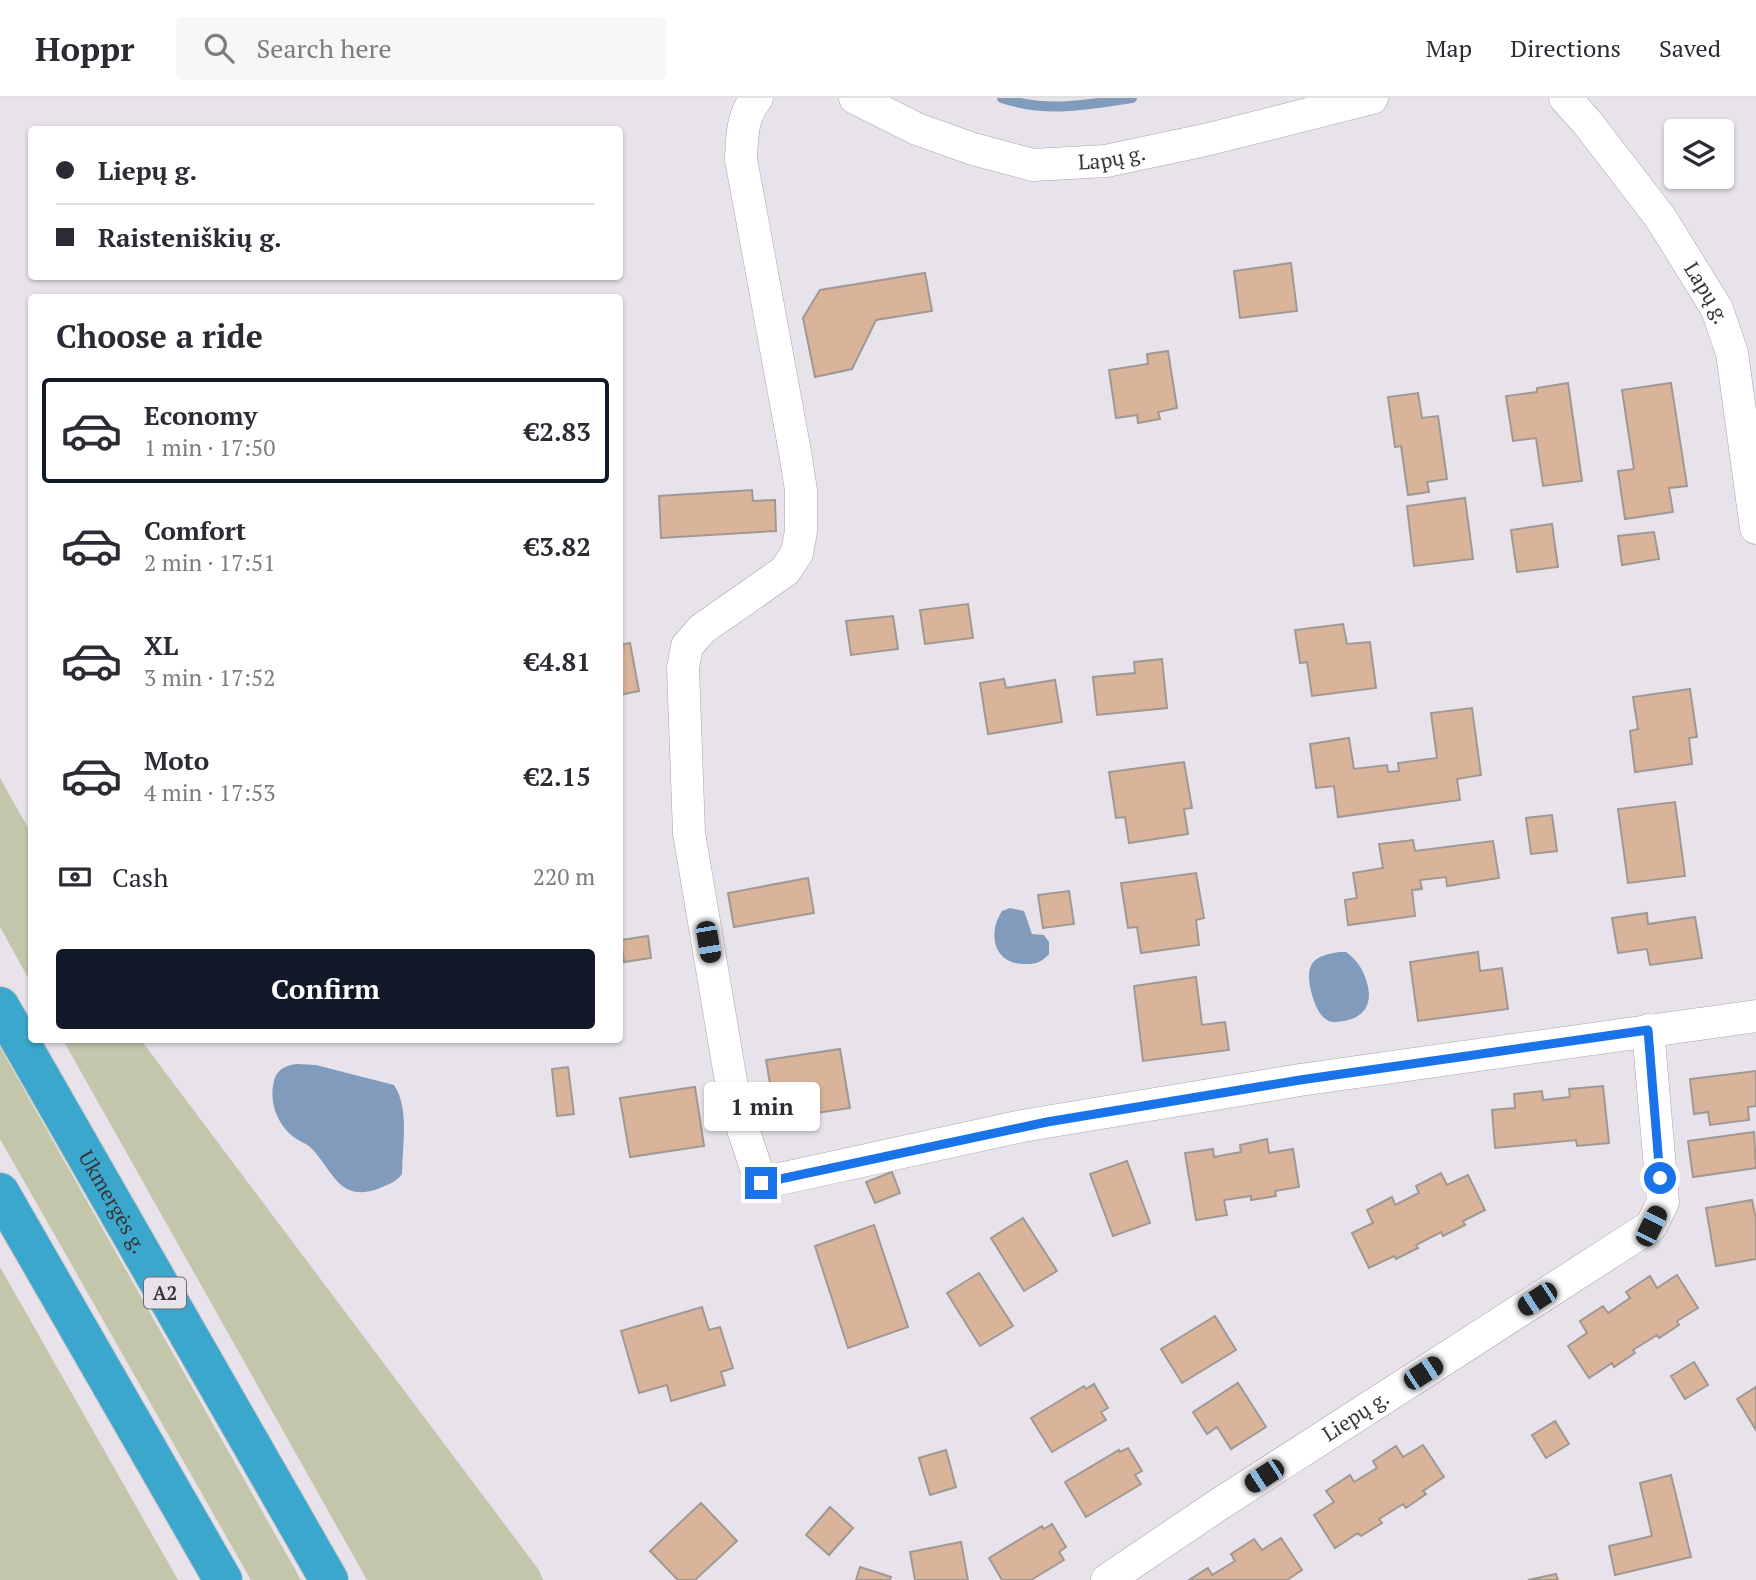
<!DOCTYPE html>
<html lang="en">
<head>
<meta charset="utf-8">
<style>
	:root { --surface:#fff; --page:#f7f7f7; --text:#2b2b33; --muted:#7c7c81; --line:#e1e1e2; --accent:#111827 }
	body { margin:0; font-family:"PT Serif",serif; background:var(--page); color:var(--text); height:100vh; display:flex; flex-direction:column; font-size:26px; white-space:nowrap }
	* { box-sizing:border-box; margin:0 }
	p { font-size:23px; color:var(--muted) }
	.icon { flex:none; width:38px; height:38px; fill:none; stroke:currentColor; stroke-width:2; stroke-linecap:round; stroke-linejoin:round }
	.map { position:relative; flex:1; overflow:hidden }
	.side { position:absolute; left:28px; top:196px; width:595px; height:749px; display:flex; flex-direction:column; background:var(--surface); border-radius:7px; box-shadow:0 2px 5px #0004 }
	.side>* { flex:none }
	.top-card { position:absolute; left:28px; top:28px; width:595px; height:154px; border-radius:7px; box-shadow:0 2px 5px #0004; display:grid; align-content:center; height:154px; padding:0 28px; background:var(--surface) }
	.buttons { position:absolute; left:1664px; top:21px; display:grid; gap:14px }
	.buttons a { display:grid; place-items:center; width:70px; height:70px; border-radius:7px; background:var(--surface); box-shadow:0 2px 5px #0004; font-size:35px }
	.end { position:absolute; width:32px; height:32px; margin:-16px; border:9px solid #1a73e8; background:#fff; box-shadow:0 0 0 4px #fff }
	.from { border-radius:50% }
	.bubble { position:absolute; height:49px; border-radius:7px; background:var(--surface); box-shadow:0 2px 5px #0004; font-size:23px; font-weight:700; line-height:49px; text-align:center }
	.car { position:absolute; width:21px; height:42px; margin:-21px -10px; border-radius:9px; box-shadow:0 0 5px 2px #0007; background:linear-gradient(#222 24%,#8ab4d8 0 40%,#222 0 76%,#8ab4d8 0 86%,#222 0) }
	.top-card b { display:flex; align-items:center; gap:24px; height:66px; font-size:26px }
	.top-card b+b { border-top:2px solid var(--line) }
	.top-card i { width:18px; height:18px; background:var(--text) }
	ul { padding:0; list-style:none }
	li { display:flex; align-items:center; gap:21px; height:105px; margin:0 14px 10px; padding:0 14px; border:4px solid transparent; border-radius:7px }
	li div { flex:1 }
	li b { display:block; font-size:26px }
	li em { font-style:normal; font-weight:700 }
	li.selected { border-color:var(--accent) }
	li>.icon { width:63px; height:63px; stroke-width:1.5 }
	h2 { padding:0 28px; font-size:32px; line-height:84px }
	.pay { display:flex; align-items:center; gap:18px; height:77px; padding:0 28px; font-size:26px }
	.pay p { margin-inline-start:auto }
	.action { display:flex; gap:14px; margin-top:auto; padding:14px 28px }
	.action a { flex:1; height:80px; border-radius:7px; background:var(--accent); color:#fff; font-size:28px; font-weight:700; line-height:80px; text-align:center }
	header { display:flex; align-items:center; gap:42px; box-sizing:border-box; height:98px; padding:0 35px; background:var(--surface); border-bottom:2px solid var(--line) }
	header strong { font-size:33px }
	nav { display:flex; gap:38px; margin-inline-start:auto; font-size:24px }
	.search { width:490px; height:63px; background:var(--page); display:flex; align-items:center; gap:18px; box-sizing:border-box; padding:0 24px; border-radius:7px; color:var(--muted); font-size:26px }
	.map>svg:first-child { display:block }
</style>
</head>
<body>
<header>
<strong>Hoppr</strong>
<div class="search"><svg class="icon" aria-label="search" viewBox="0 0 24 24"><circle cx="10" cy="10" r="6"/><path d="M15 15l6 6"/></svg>Search here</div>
<nav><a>Map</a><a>Directions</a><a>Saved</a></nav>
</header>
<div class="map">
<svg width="1756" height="1482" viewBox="0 0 1756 1482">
	<rect width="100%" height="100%" fill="#e8e3eb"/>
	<path fill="#c4c6ac" d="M0,680l31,55v150l-31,-56z
		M63,942h78l398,530 4,10h-176z
		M0,949l301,533h-50l-251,-441z
		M0,1169l178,313h-178z"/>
	<path fill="#809bbc" d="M1010,810l14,3 8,23 12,1 5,7v12c-8,9 -13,10 -25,10 -30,0 -37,-30 -22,-53z
		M1339,854h7c12,9 17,17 21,31 6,20 -2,35 -24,38 -5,1 -11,2 -16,-1 -11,-6 -18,-31 -18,-44 0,-19 15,-21 30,-24z
		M297,966l19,1 78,20c16,24 8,61 8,89 -6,8 -13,10 -22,14 -39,15 -45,-13 -67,-38 -6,-7 -15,-9 -22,-15 -15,-14 -22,-34 -17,-54 3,-12 12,-16 23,-17z"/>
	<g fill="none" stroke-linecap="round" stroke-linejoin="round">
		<path stroke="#809bbc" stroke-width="10" d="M1002,0c44,15 85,7 130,0"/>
	</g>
	<path fill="#dab49a" stroke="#a09893" stroke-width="2" d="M1291,165l6,48 -57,7 -6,-47z
		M925,175l7,38 -56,9 -24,49 -37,8 -12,-59 17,-28z
		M1168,253l9,57 -19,4 2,7 -22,4 -1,-8 -21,3 -7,-48 39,-6 -1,-10z
		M1568,285l14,98 -39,5 -7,-48 -23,3 -7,-45 31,-4v-4z
		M1671,285l16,103 -18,2 4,24 -48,7 -7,-48 16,-2 -12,-79z
		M1418,295l4,25 16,-2 9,63 -20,3 2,10 -21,3 -7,-49 -6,1 -7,-50z
		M752,392l1,11 22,-1 1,31 -115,7 -2,-42z
		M1465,400l8,61 -59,7 -7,-60z
		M1552,426l6,43 -41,5 -6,-42z
		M1654,434l5,27 -37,6 -4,-29z
		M968,506l5,34 -48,6 -5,-34z
		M893,518l5,33 -47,6 -5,-34z
		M1343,526l4,20 23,-2 6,46 -64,8 -5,-34 -7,1 -5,-33z
		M630,545l9,48 -19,4v-50z
		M1162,561l5,49 -70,7 -4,-38 42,-4 -1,-11z
		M1004,581l2,9 49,-8 7,42 -74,12 -8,-51z
		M1690,591l7,48 -8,1 3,26 -57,8 -5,-41 8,-2 -5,-32z
		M1472,610l9,67 -24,4 3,21 -122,17 -4,-31 -18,2 -6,-44 39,-6 5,31 33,-4 1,7 11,-1 -1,-8 39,-5 -6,-45z
		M1184,664l8,46 -8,1 4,25 -59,9 -4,-26 -9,1 -7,-46z
		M1675,704l10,74 -57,7 -10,-74z
		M1552,717l5,36 -26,3 -5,-36z
		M1413,742l2,11 78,-10 6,37 -52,8 -1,-9 -26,3 2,9 -10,1 3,26 -67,9 -3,-25 12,-2 -4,-25 30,-5 -4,-24z
		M1196,775l8,45 -8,2 3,25 -58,8 -4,-26 -9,1 -7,-45z
		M808,780l6,35 -80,14 -6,-34z
		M1069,793l5,33 -31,4 -5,-33z
		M1647,815l1,11 47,-7 7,41 -52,7 -3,-16 -29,4 -6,-35z
		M648,838l3,22 -27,4 -3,-22z
		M1478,854l2,19 22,-3 6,41 -90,12 -8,-59z
		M1196,879l6,48 23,-3 4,28 -86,11 -9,-75z
		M840,951l10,59 -74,11 -10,-59z
		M568,969l6,47 -17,2 -5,-47z
		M1756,973v35l-8,1 1,13 -39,5 -2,-13 -14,2 -4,-35z
		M1603,988l6,57 -32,3 -1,-6 -81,8 -3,-38 23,-2 -1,-14 28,-3 1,9 27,-3 -1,-8z
		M695,989l9,59 -74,11 -10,-59z
		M1754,1034l2,36 -63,9 -5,-36z
		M1267,1041l2,14 24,-4 6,38 -24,4 1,5 -25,4v-4l-27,4 3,15 -31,5 -11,-67 28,-4 1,8 27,-5 -1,-7z
		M1127,1063l23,62 -37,13 -23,-62z
		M892,1074l8,21 -25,10 -9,-21z
		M1441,1075l6,12 21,-10 17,35 -22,11 2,4 -22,11 -2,-4 -25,13 2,3 -22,11 -2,-3 -25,12 -17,-35 21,-10 -6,-13 25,-13 3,8 24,-12 -3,-7z
		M1752,1102l4,19v40l-40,7 -10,-58z
		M1023,1120l34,53 -33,20 -33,-53z
		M874,1127l34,102 -60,21 -33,-102z
		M979,1175l34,53 -33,20 -33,-53z
		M1677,1177l21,33 -21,13 2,4 -20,13 -2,-3 -24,15 2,3 -21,14 -2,-4 -23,15 -21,-32 19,-13 -7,-12 23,-15 5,7 22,-15 -4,-6 24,-16 7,12z
		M702,1209l7,23 11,-3 13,41 -12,4 4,13 -54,16 -4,-16 -28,8 -18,-62z
		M1215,1218l21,34 -54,33 -21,-34z
		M1694,1264l14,23 -23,14 -14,-23z
		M1238,1285l28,44 -35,22 -14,-22 -10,7 -14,-22z
		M1094,1286l14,24 -7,4 5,8 -54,32 -21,-34 53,-32 2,3z
		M1756,1289v43l-19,-31z
		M1555,1323l14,23 -23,14 -14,-23z
		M1423,1347l21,32 -21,14 3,3 -20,14 -3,-4 -24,15 3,4 -21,13 -3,-3 -23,15 -21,-33 20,-13 -8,-11 24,-16 4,7 23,-14 -4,-7 23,-15 7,11z
		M1128,1350l14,23 -7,4 6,9 -55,33 -21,-35 54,-32 1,2z
		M946,1352l10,37 -26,8 -11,-37z
		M1671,1377l20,82 -76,18 -6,-29 43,-10 -12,-53z
		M701,1405l36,38 -42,39h-17l-28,-29z
		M830,1409l23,21 -24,27 -23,-20z
		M1052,1426l14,23 -7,5 5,8 -33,20h-29l-13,-22 53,-32 2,3z
		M1281,1440l21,32 -15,10h-98l19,-12 4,7 23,-14 -4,-7 23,-15 8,11z
		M961,1444l7,38h-53l-5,-28z
		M860,1469l31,10 -1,3h-34z
		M1556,1476l2,6h-30z"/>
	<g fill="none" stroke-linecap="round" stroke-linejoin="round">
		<g stroke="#a8a3ab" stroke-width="33">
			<g id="street">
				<path d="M757,0c-15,16 -15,40 -16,61l54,293 6,38v41l-4,22 -12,18 -83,58 -15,17 -4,22 6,165 46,272 26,78 261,-57 278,-46 456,-64"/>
				<path id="s1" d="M855,0l62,31 56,20 60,16 73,-4 99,-21 167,-42"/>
				<path id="s2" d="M1565,0l21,23 74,96 57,92 15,44 24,175"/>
				<path id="s3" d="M1107,1482l111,-75 433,-279 12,-24 -15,-172"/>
			</g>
		</g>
		<g stroke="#c3c2c4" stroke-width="40">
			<g id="highway">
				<path id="s4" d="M0,908l329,574"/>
				<path d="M0,1094l223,388"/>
			</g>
		</g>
		<use href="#street" stroke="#fff" stroke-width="32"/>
		<use href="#highway" stroke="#3ca7cd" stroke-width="38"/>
	</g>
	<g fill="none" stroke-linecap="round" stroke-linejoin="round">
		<path stroke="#1a73e8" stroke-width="9" d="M761,1085l286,-61 253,-42 348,-50 12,148"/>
	</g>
	<g text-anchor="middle" stroke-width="5" stroke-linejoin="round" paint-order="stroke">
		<rect fill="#e8e3eb" stroke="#6c696e" stroke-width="2" x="144" y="1179.5" width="42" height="31" rx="5"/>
		<g font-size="19" font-weight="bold" fill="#373539">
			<text x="165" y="1202">A2</text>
		</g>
		<g font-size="21" fill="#373539" stroke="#e8e3eb">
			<text dy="7" stroke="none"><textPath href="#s1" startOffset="270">Lapų g.</textPath></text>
			<text dy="7" stroke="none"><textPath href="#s2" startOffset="242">Lapų g.</textPath></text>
			<text dy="7" stroke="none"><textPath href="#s4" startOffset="226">Ukmergės g.</textPath></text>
			<text dy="7" stroke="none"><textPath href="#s3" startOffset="298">Liepų g.</textPath></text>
		</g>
	</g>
</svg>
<div class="buttons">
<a><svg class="icon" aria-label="layers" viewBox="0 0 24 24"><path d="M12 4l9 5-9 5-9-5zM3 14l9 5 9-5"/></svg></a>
</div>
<i class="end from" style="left:1660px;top:1080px"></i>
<i class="end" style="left:761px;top:1085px"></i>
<div class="bubble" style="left:704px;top:984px;width:116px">1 min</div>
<i class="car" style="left:708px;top:844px;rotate:170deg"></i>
<i class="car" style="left:1651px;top:1128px;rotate:26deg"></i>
<i class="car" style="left:1537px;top:1201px;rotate:237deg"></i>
<i class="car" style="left:1423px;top:1275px;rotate:57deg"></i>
<i class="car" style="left:1264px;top:1378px;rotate:237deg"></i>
<div class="top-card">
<b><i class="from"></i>Liepų g.</b>
<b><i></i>Raisteniškių g.</b>
</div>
<section class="side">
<h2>Choose a ride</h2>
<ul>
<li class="selected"><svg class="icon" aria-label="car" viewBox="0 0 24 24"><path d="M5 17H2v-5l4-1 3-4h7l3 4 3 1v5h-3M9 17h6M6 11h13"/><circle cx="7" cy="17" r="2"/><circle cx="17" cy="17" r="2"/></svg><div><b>Economy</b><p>1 min · 17:50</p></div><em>€2.83</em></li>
<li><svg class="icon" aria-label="car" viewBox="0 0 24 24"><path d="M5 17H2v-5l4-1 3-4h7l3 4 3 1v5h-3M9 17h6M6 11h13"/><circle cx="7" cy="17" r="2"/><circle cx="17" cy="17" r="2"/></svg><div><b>Comfort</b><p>2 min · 17:51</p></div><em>€3.82</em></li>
<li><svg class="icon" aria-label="car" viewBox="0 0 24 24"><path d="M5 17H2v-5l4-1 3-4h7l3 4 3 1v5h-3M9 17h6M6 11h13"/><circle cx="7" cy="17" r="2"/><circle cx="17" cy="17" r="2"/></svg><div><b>XL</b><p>3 min · 17:52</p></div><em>€4.81</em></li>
<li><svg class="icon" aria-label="car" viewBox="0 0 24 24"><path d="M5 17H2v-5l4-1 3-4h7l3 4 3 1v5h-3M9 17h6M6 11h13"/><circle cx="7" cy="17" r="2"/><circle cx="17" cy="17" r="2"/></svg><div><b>Moto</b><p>4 min · 17:53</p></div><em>€2.15</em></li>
</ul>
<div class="pay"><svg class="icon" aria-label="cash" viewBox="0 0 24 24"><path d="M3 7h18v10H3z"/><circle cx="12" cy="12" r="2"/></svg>Cash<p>220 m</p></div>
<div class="action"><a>Confirm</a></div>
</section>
</div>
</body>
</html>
